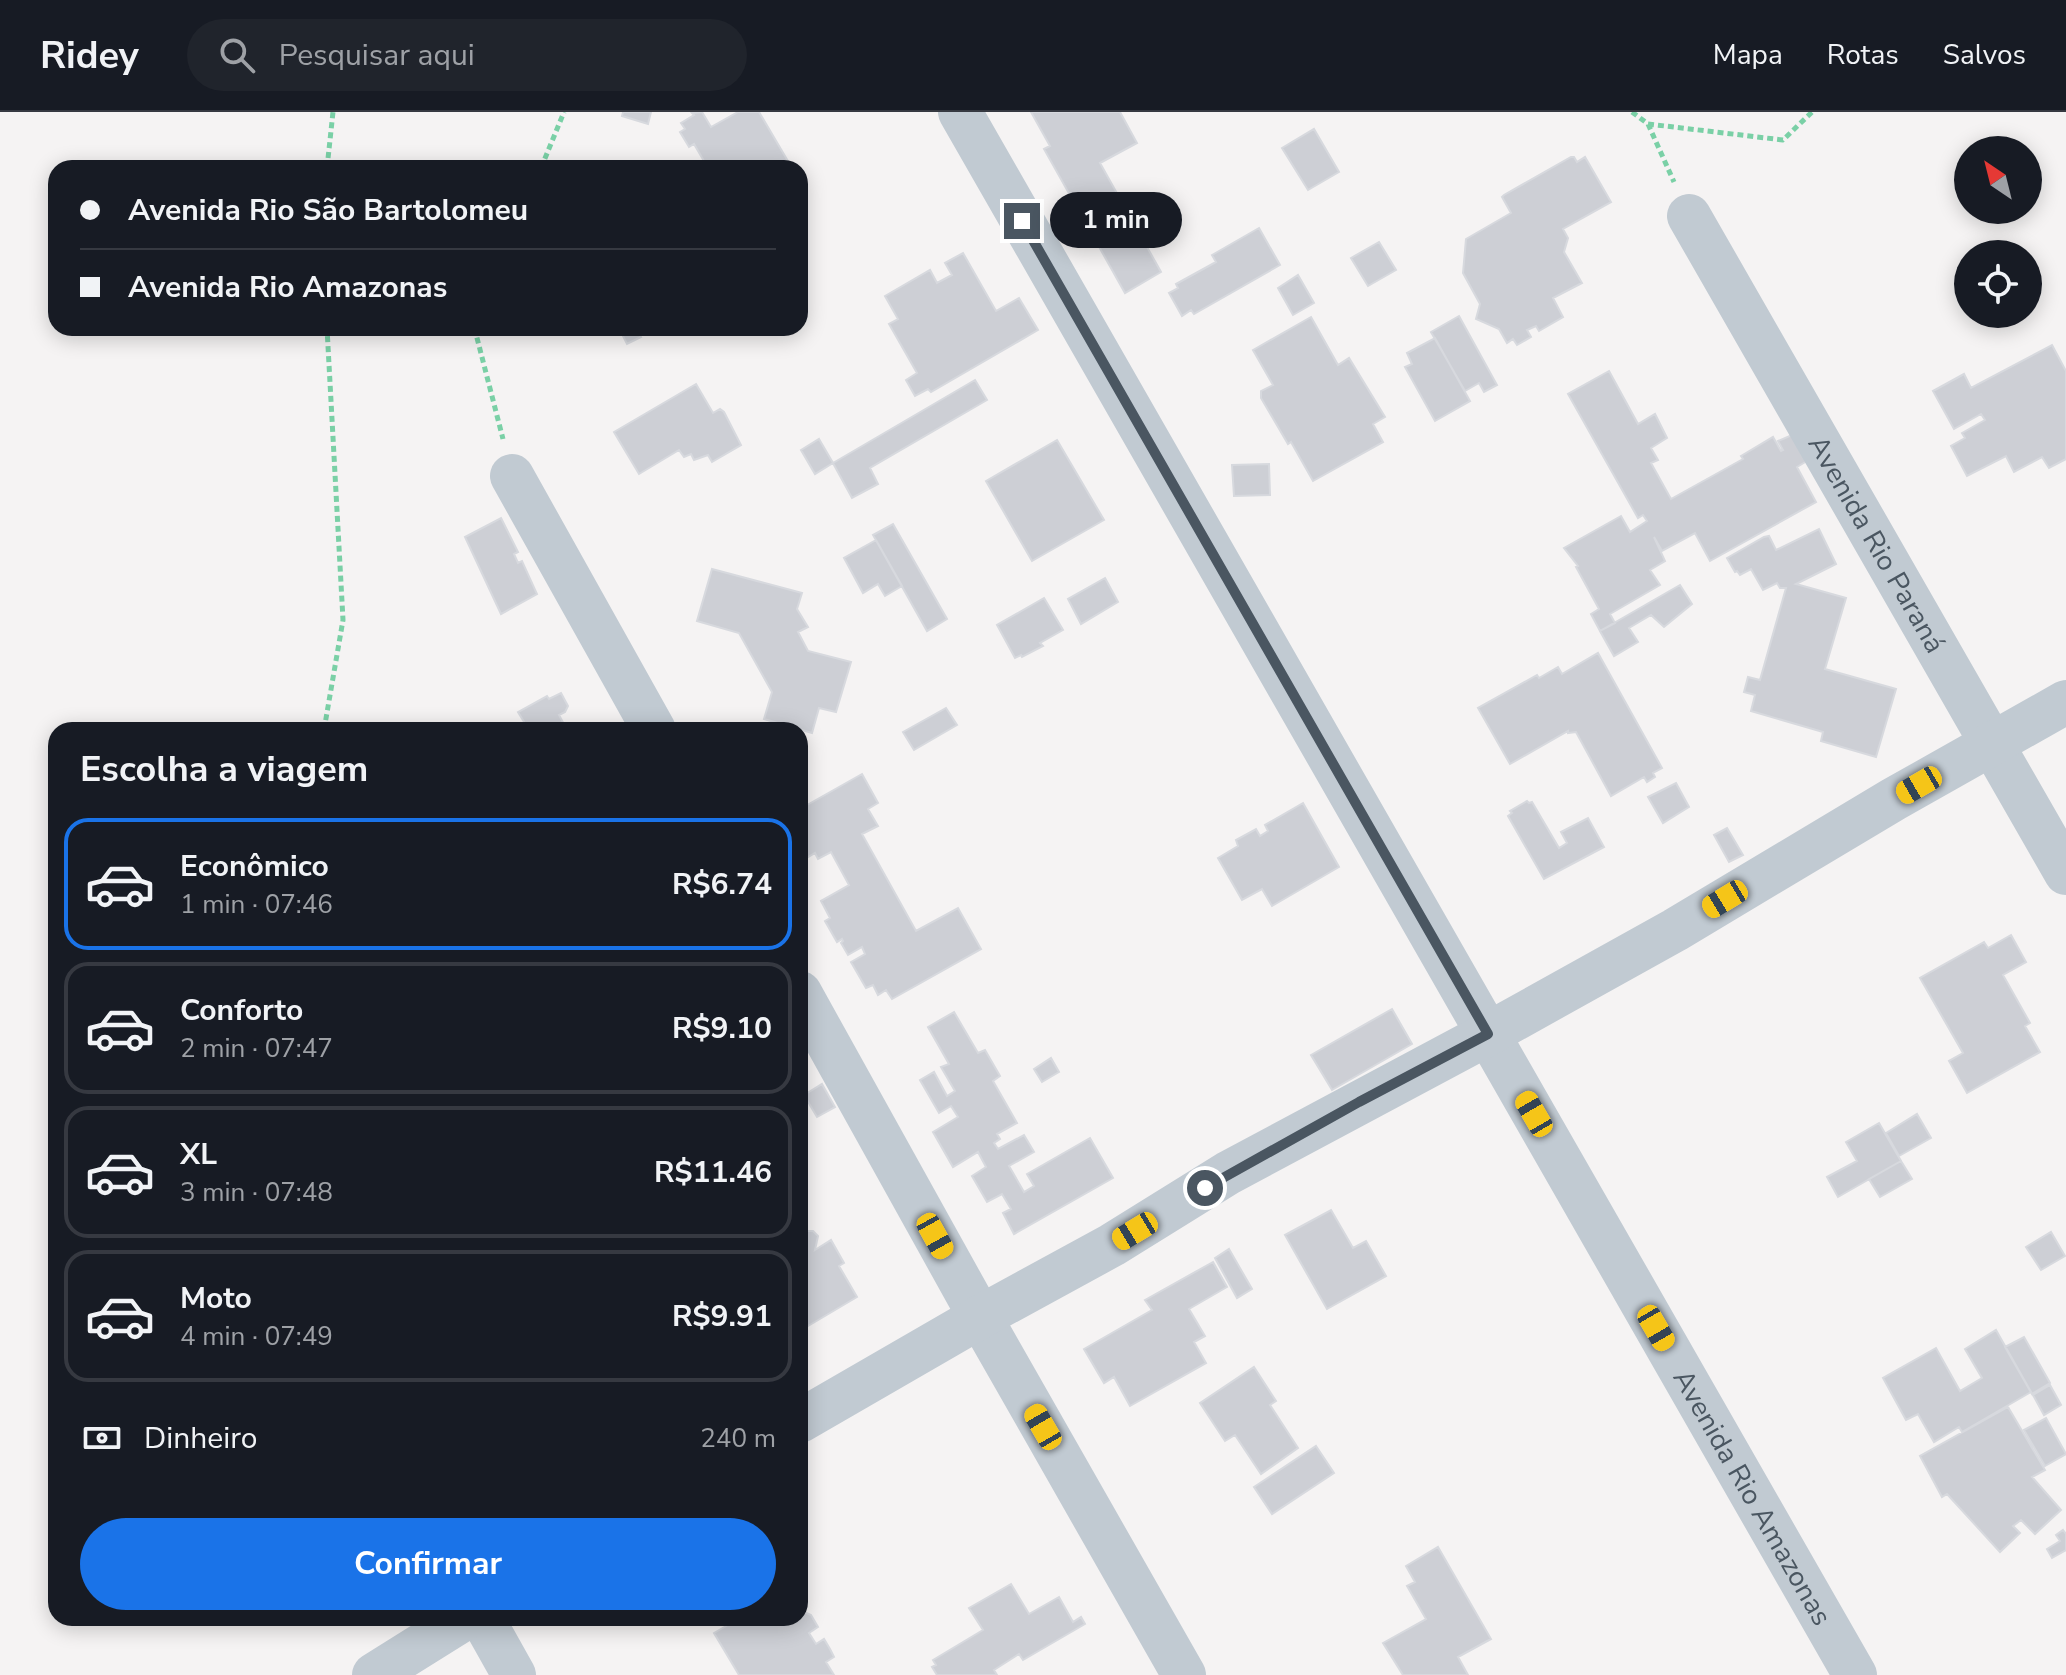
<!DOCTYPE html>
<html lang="pt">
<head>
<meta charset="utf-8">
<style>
	:root { --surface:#171b24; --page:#20242c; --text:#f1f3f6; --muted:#9ea1a6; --line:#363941; --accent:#1a73e8 }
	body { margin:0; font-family:"Nunito Sans",sans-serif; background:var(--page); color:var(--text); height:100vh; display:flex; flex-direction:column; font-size:30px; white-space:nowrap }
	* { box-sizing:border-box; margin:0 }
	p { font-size:26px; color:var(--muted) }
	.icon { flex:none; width:44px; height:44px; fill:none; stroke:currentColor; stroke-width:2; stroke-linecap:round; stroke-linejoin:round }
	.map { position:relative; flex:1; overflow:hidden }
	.drawer { position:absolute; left:48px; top:610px; width:760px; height:904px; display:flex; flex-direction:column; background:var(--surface); border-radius:24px; box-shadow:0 4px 20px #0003 }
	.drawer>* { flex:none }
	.guide { position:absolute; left:48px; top:48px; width:760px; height:176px; border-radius:24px; box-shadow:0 4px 20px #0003; display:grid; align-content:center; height:176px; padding:0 32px; background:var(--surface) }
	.needle { width:52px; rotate:325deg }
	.fabs { position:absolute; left:1954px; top:24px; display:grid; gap:16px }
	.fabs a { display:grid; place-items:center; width:88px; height:88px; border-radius:50%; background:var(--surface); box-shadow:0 4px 20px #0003; font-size:40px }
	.end { position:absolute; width:36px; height:36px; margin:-18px; border:10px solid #4a5661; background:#fff; box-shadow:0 0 0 4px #fff }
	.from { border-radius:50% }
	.bubble { position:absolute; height:56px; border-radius:28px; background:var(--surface); box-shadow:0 4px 20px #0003; font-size:26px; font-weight:700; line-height:56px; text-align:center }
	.car { position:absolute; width:24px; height:48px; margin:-24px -12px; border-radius:10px; box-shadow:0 0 6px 2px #0007; background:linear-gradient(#f5c518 24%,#345 0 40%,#f5c518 0 76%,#345 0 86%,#f5c518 0) }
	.guide b { display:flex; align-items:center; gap:28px; height:76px; font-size:30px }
	.guide b+b { border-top:2px solid var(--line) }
	.guide i { width:20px; height:20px; background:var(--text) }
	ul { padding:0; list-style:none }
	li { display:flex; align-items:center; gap:24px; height:132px; margin:0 16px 12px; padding:0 16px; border:4px solid var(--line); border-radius:24px }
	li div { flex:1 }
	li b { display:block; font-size:30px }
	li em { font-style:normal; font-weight:700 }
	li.current { border-color:var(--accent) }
	li>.icon { width:72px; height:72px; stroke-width:1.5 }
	h2 { padding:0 32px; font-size:36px; line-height:96px }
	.pay { display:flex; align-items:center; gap:20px; height:88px; padding:0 32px; font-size:30px }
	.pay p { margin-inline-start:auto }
	.action { display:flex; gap:16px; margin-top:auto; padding:16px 32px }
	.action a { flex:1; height:92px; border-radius:48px; background:var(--accent); color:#fff; font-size:32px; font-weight:700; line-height:92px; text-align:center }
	header { display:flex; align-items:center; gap:48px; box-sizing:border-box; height:112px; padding:0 40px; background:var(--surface); border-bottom:2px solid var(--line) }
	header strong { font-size:38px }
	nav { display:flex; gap:44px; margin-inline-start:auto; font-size:28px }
	.search { width:560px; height:72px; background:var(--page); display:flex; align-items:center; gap:20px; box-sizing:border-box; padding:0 28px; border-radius:44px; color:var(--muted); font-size:30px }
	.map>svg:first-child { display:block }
</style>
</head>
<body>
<header>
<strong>Ridey</strong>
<div class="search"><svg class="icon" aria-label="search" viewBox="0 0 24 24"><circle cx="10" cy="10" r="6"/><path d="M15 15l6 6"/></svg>Pesquisar aqui</div>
<nav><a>Mapa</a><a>Rotas</a><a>Salvos</a></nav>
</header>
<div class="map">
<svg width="2066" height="1563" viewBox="0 0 2066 1563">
	<rect width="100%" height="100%" fill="#f5f3f3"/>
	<path fill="#cdcfd5" stroke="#d7d9de" stroke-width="2" d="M623,0h28l-3,12 -26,-8z
		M702,0l9,15 27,-15h21l33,56h-84l-14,-24 -5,3 -9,-15 5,-3 -4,-6 13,-8 -2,-2z
		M1031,0h89l17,31 -37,20 61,109 -36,21 -81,-144 6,-3z
		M1314,17l25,43 -31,18 -26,-42z
		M1571,45h3l3,5 8,-5 26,45 -48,27 5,9 -4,14 18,31 -29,15 10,19 -24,14 -3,-5 -9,4 4,7 -14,8 -4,-6 -6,4 -8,-14 -23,-10 4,-15 -17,-31 3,-34 45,-26 -9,-16 2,-2z
		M1259,116l21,37 -86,49 -3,-4 -9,6 -13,-23 9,-5 -2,-4 40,-22 -4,-7z
		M1379,130l17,28 -28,16 -17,-28z
		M963,141l33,58 23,-13 19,32 -107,62 -3,-3 -13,7 -9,-16 11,-7 -28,-49 9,-5 -13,-23 45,-26 7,13 15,-8 -7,-12z
		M1298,163l16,28 -21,12 -15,-27z
		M1459,204l38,69 -13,7 -5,-9 -14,8 -34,-59z
		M1311,205l27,48 11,-7 36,59 -12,7 10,18 -70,39 -22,-39 -3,2 -27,-46v-7l12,-6 -20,-35z
		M619,216h17l5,9 -14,7z
		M1435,226l35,63 -35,20 -30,-54 7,-3 -5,-11z
		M2052,233l14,26v88l-17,9 -7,-11 -28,15 -8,-16 -39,20 -16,-30 14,-8 -3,-5 23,-13 -4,-6 -27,15 -21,-38 31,-17 7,14z
		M1609,259l29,53 17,-10 12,24 -16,10 7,12 -7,3 20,36 72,-40 -2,-3 32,-19 8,14 2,-1 -5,-9 14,-6 15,26 -10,6 19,35 -106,59 -15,-28 -33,18 -8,-14 11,24 -15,9 10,15 -50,29 5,9 -15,8 -9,-17 8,-5 -23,-42 2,-1 -14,-18 57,-32 9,16 17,-11 -4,-6 -5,3 -70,-124z
		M975,268l12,20 -117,68 8,16 -26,14 -19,-35z
		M696,272l17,29 7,-4 4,3 17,33 -29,17 -4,-7 -14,5 -3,-6 -7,3 -5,-7 -40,24 -25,-42z
		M819,327l14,24 -18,11 -14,-24z
		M1057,328l47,80 -72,41 -46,-80z
		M1269,352l1,31 -36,1 -2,-31z
		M501,406l17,34 -4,2 4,9 4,-2 15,33 -36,20 -36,-77z
		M893,412l54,95 -20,12 -54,-96z
		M1819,417l17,35 -40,20 50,14 -21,71 71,20 -20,68 -55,-16 2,-9 -72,-21 4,-16 -11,-3 4,-15 12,3 26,-92h-6l-3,-5 -14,7 -12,-21 -11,6 -3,-4 -2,1 -8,-14 37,-21 5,-1 7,14z
		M876,428l26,46 -17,10 -7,-12 -15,9 -19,-35z
		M712,457l90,24 -5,16 11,18 -10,5 10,19 43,11 -15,50 -17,-4 -7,25 -48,-14 8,-27 -33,-59 -42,-12z
		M1105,466l13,24 -37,22 -13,-25z
		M1680,473l12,19 -28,23 -13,-12 -22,13 9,14 -24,14 -14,-25z
		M1044,486l19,32 -23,13 3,3 -21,11 -1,-2 -6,3 -18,-33z
		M1598,541l64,115 -9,5 2,4 -8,5 -3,-5 -33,19 -35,-64 -8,1v-2l-58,33 -32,-56 59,-33 2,3 19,-11 4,7z
		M561,581l7,13 -3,6 -6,3 8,15h-38l-11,-18 29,-16 2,3z
		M946,596l11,17 -43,25 -11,-18z
		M862,662l16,29 -10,6 10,17 -16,8 54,97 42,-23 23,41 -89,50 -6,-9 -8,5 -5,-10 -7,3 -15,-26 14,-8 -3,-7 -14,8 -7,-12 2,-2 -1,-2 -5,3 -12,-21 5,-3 -9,-17 28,-16 -18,-33 -13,7 -3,-6 -15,9v-53z
		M1676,671l13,24 -26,16 -15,-26z
		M1527,689l2,2 3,-1 27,46 8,-5 -6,-11 27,-14 16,29 -60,32 -36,-63 4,-3 -2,-2z
		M1303,691l36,64 -67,39 -10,-17 -20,11 -24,-42 20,-12 -2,-6 20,-11 4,7 8,-5 -3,-6z
		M1727,716l16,27 -14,7 -15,-27z
		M2011,823l15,27 -23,13 27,48 -5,3 15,26 -73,41 -18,-32 14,-8 -43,-75 64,-36 4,6z
		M1392,897l20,35 -80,46 -21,-35z
		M954,900l24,41 7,-3 15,26 -7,5 24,42 -20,11 3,5 -6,4 4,6 26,-14 10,17 -25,14 15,26 10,-6 -7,-12 63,-36 23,40 -99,56 -11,-21 8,-4 -9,-15 -15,8 -15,-26 14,-9 -8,-15 -25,15 -20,-35 25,-15 -7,-11 -12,7 -19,-33 14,-8 13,24 8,-5 -14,-24 8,-3 -21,-37z
		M1051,946l8,14 -17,10 -8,-13z
		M822,972l13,23 -18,10 -13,-22z
		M1917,1002l14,24 -32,18 -13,-23z
		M1879,1011l22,38 -63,36 -11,-20 30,-16 -11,-19z
		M1901,1049l11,18 -32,18 -11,-18z
		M1331,1098l22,38 13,-7 20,35 -59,33 -42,-74z
		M800,1108l6,11h7l5,5 -3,14 16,-10 13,23 -5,3 18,31 -54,32 -3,-5z
		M2051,1120l14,24 -24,14 -15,-23z
		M1229,1137l23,40 -15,9 -22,-40z
		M1213,1150l14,25 -38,22 16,27 -11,6 12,21 -76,43 -16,-29 -10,6 -20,-34 68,-39 -7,-10z
		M1996,1218l35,62 -69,40 -3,-5 -25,15 -16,-28 -12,6 -23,-42 53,-30 24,43 22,-13 -17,-29z
		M2024,1225l26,46 -18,11 -27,-47z
		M1254,1255l22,34 -6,4 28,43 -37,26 -26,-39 -10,6 -25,-38z
		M2050,1273l11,20 -17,10 -11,-20z
		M2008,1295l37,63 -13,7 29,33 -26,24 -14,-14 -8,6 7,7 -20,19 -53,-58 -5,3 -22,-41z
		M2046,1306l20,36 -21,12 -21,-36z
		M1316,1334l18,27 -62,41 -18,-27z
		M2063,1418l3,4v16l-14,8 -5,-9 13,-8 -4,-6z
		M1438,1435l53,92 -33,18 10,18h-65l-20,-32 43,-24 -19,-33 8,-4 -9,-16z
		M1011,1472l18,30 30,-17 14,25 8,-5 4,7 -62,36 -4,-6 -25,16 3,5h-60l-5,-8 4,-2 -3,-5 50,-30 -14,-22z
		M800,1498l11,5 7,12 -9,6 7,11 8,-5 6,10 4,8 -8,5 8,13h-95l-25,-42 26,-15h60z"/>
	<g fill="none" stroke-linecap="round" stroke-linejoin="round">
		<path stroke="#7ad0a6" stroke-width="5" stroke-dasharray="6 4" stroke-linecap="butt" d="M1632,0l16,12 26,58
			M1648,12l135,16 29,-28
			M327,56l6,-56
			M541,56l23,-56
			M478,216l-2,6 27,105
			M324,618l19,-110 -16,-292"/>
		<g stroke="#c1cad2" stroke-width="44">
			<path id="s1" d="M960,0l895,1563"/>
			<path id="s2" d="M1689,104l377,657"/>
			<path d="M512,364l142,254"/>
			<path d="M800,881l180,324 204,358"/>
			<path d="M800,1309l180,-104 132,-72 116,-72 260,-139 187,-104 219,-131 172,-97"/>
			<path d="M482,1506l32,57"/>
			<path d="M374,1563l91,-57"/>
		</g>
	</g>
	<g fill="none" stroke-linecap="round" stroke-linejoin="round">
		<path stroke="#4a5661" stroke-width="10" d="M1022,109l466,813 -129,68 -154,86"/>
	</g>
	<g text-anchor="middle" stroke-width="8" stroke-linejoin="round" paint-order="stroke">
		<g font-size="28" fill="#4a5661" stroke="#fff">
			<text dy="10" stroke="none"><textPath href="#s2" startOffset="378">Avenida Rio Paraná</textPath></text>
			<text dy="10" stroke="none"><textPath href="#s1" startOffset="1596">Avenida Rio Amazonas</textPath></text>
		</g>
	</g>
</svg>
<div class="fabs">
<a><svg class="needle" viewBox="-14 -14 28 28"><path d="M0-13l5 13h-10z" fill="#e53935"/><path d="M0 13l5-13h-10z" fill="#9ea1a6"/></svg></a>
<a><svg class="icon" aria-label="locate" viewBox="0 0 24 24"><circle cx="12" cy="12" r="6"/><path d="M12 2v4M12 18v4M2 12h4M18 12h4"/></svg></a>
</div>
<i class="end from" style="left:1205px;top:1076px"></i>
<i class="end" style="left:1022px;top:109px"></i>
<div class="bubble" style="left:1050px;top:80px;width:132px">1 min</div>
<i class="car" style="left:1919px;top:673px;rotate:240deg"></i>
<i class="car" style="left:1725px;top:787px;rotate:239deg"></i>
<i class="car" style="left:1534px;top:1002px;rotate:330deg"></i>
<i class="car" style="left:1135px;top:1119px;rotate:239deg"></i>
<i class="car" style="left:935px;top:1124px;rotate:151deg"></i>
<i class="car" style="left:1656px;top:1216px;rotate:150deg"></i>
<i class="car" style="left:1043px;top:1315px;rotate:330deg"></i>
<div class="guide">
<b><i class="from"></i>Avenida Rio São Bartolomeu</b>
<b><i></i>Avenida Rio Amazonas</b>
</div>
<section class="drawer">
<h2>Escolha a viagem</h2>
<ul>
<li class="current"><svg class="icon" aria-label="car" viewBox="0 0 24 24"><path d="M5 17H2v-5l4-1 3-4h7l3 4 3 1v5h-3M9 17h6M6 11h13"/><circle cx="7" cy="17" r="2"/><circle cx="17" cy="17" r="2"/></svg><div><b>Econômico</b><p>1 min · 07:46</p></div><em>R$6.74</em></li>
<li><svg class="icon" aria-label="car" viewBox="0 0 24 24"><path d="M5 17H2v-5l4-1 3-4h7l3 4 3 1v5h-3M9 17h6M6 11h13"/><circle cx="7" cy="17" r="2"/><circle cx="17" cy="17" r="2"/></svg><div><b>Conforto</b><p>2 min · 07:47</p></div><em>R$9.10</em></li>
<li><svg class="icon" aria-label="car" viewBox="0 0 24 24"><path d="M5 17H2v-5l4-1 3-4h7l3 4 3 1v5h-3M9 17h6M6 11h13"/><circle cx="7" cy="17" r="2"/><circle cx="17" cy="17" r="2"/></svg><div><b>XL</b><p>3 min · 07:48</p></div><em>R$11.46</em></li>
<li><svg class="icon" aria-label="car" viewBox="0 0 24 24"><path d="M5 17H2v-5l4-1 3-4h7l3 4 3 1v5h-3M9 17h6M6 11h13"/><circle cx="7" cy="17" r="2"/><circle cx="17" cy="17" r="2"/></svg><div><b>Moto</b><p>4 min · 07:49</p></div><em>R$9.91</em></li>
</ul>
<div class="pay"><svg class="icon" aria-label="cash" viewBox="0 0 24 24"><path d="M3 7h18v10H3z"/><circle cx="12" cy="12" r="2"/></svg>Dinheiro<p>240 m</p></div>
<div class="action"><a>Confirmar</a></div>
</section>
</div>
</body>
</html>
